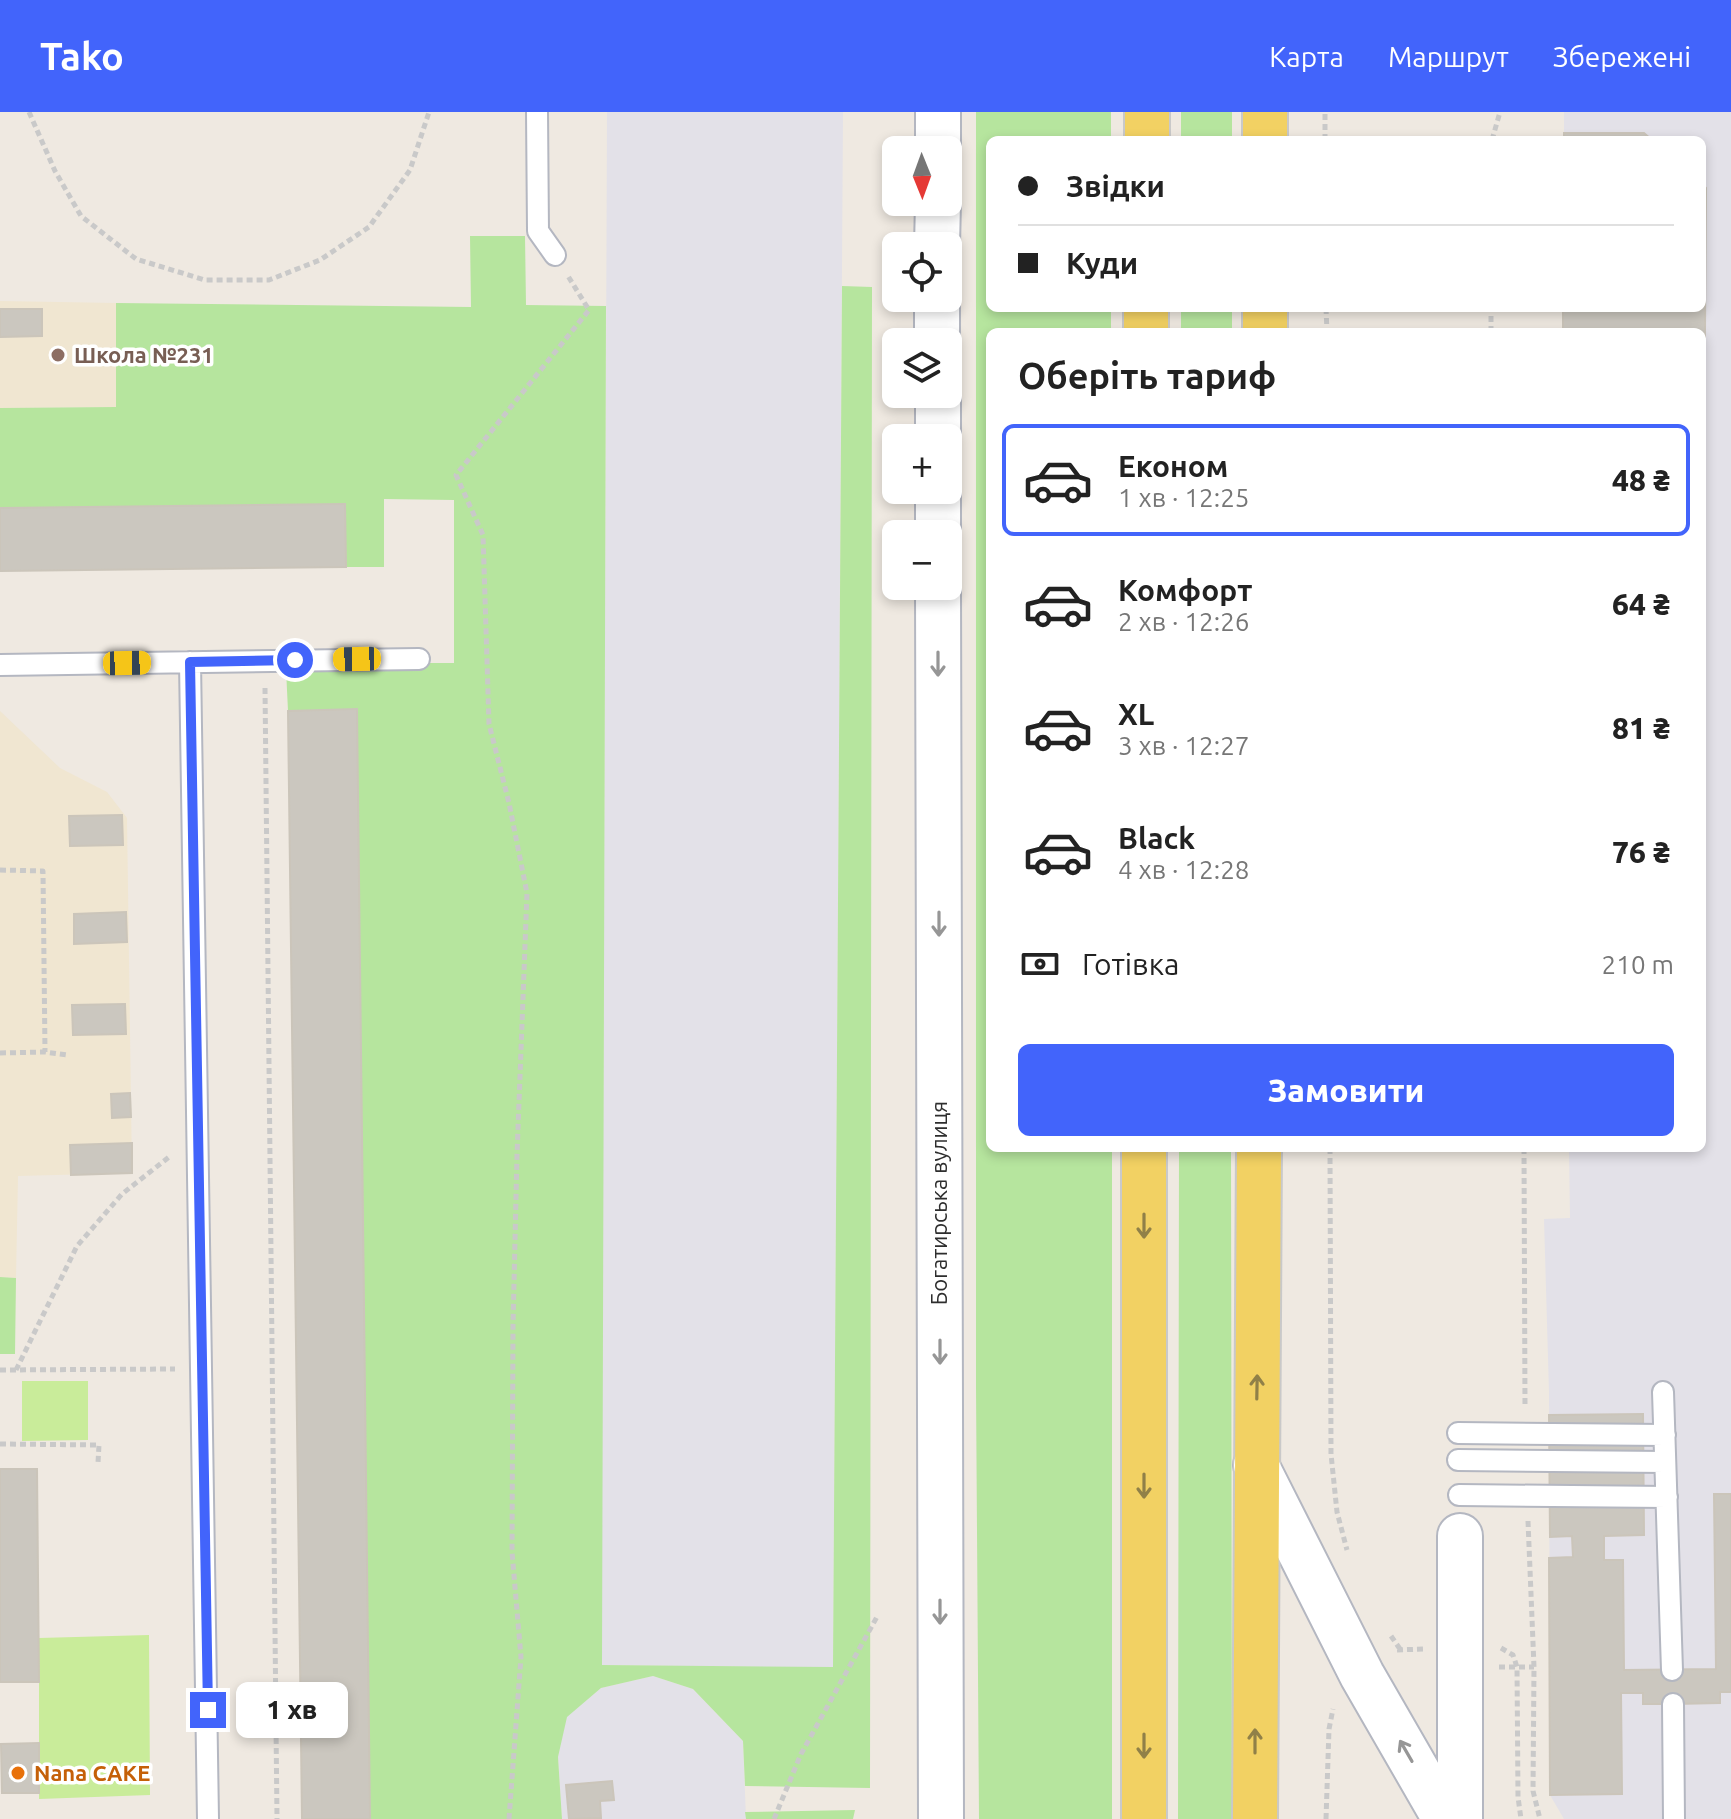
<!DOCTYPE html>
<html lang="uk">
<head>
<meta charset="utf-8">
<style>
	:root { --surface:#fff; --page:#f2f2f2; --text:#222; --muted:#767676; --line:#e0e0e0; --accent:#4264fb }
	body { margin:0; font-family:Ubuntu,sans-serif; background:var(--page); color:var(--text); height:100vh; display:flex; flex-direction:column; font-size:30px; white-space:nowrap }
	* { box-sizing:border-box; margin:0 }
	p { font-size:26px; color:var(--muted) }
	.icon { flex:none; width:44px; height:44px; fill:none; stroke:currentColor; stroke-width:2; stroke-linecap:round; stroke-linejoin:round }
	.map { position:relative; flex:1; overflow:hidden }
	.side { position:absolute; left:986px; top:216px; width:720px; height:824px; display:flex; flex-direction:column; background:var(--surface); border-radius:12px; box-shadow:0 4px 12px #0003 }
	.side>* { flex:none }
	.top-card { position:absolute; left:986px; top:24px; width:720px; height:176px; border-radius:12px; box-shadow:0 4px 12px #0003; display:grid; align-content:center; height:176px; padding:0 32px; background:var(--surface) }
	.needle { width:52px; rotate:179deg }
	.fabs { position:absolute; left:882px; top:24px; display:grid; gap:16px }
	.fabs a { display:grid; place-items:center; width:80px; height:80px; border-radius:12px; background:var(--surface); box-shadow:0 4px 12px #0003; font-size:40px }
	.end { position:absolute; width:36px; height:36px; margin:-18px; border:10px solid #4264fb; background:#fff; box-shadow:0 0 0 4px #fff }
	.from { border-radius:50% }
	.bubble { position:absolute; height:56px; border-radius:12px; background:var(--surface); box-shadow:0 4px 12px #0003; font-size:26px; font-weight:800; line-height:56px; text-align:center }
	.car { position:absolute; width:24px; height:48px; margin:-24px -12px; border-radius:10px; box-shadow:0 0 6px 2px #0007; background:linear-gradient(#f5c518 24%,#345 0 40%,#f5c518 0 76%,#345 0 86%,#f5c518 0) }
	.top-card b { display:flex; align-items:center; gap:28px; height:76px; font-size:30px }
	.top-card b+b { border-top:2px solid var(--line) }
	.top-card i { width:20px; height:20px; background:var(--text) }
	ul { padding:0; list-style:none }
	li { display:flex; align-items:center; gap:24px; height:112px; margin:0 16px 12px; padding:0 16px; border:4px solid transparent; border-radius:12px }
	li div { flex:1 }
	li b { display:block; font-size:30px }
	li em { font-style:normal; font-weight:800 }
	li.active { border-color:var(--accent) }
	li>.icon { width:72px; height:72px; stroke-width:1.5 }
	h2 { padding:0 32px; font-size:36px; line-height:96px }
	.pay { display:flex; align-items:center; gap:20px; height:88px; padding:0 32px; font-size:30px }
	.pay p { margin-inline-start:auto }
	.primary-button { display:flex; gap:16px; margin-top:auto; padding:16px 32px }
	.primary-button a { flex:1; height:92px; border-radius:12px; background:var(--accent); color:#fff; font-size:32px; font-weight:800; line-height:92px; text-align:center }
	header { display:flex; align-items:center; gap:48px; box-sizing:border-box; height:112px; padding:0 40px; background:var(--accent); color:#fff }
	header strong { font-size:38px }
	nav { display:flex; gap:44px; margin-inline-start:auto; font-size:28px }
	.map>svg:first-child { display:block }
</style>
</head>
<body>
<header>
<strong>Tako</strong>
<nav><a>Карта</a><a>Маршрут</a><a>Збережені</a></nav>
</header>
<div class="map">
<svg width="1731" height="1707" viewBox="0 0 1731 1707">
	<rect width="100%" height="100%" fill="#efe9e1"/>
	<path fill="#e3e1e8" d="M607,0h236l-10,1556 -232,-3z
		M1564,0h167v1707h-167l-14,-24 -1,-403 -5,-173 26,-1 -1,-70h133v-816h-139v-24h139v-168h-138z
		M653,1564l40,13 50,52 3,78h-184l-4,-62 8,-40 35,-29z"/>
	<path fill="#f0e6d1" d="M0,189l116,2v104l-116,1z
		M0,599l60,57 47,24 20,26 5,355 -114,3 -2,102 -16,-1z"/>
	<path fill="#b6e59e" d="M976,0h135v28h-121v168h121v24h-121v816h122v671h-133l-3,-432z
		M1181,0h51v28h-51z
		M470,124h55l1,69 80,1 -4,1359 231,2 9,-1381 30,1 -2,1501 -125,-2 -2,-45 -50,-52 -40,-13 -52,12 -34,29 -9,40 4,62h-192l-13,-1109 -69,1 -2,-42 97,-6h71v-163l-70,-1v68h-38l-2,-63 -344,4v-100l116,-1v-104l355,4z
		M1181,196h51v24h-51z
		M1179,1036h52l1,671h-54z
		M0,1165l16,1 -1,76h-15z
		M855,1698l-2,9h-107l-1,-7z"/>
	<path fill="#c9ec9a" d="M22,1269h66v59l-66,1z
		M149,1523l1,160 -111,4v-161z"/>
	<path fill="#cbc7bf" stroke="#cbc5ba" stroke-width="2" d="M1564,21h80l8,7h-88z
		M1702,72l4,4 -4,567v-423h-139v-24h139z
		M0,197h42v27l-42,1z
		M345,392l1,63 -346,4v-63z
		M357,597l13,1110h-68l-14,-1108z
		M122,703l1,30 -53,1 -1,-30z
		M126,800l1,30 -53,2v-30z
		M125,892l1,30 -53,1 -1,-30z
		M130,981l1,24 -19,1 -1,-24z
		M132,1031v30l-61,2 -1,-30z
		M1643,1302l1,121 -40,1v24h19l1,110 92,-1 -2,-175h17v198h-11v11l-47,1h-30v-11h-22l1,101 -72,1 -1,-237 24,-1 -1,-21 -22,1 -1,-122z
		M0,1357h37l2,213h-39z
		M39,1631v50h-37l-1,-49z
		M612,1669l2,19 -14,1 1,17 -32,1 -3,-34z"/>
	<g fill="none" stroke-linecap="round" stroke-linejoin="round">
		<g stroke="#b4b7c1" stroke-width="24">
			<path id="lane" d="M537,0l1,119 17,24
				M190,550l18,1157
				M0,553l419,-6
				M1663,1280l9,278
				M1458,1321l207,2
				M1458,1348l207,2
				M1459,1383l208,2
				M1673,1592l1,115"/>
		</g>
		<g stroke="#b4b7c1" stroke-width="48">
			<path id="secondary" d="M938,38v-38
				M937,134l1,-44
				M937,186v44
				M938,282v44
				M938,378v44
				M938,474l3,1233
				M1256,1353l106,210 83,144
				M1460,1424v283"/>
		</g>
		<g stroke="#c9c9c9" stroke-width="48">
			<path id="primary" d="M1147,28v-28
				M1265,28v-28
				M1146,220v-24
				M1265,220v-24
				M1144,1707v-671
				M1255,1707l4,-671"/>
		</g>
		<path stroke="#c9c9c9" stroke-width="5" stroke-dasharray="6 4" stroke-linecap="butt" d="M29,0l26,59 26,45 55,43 69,21h64l51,-20 49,-33 41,-57 19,-58
			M1325,28v-28
			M1492,28l8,-28
			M1326,196l1,24
			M1491,220v-24
			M265,576l12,1131
			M0,758l43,1 2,181
			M0,941l45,-1 22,3
			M1330,1036l1,306 6,58 10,38
			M1524,1036l1,259
			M0,1258l175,-1
			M16,1258l61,-124 45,-52 47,-37
			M0,1332l99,1 -1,18
			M1528,1409l6,146 -1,124 7,28
			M1391,1524l9,13
			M1501,1536l12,7 4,12 1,130 3,22
			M1397,1538l26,-1
			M1499,1555h35
			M509,1707l12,-162 -9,-105 1,-227 4,-170 10,-262 -18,-90 -20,-79 -6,-189 -27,-60 133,-165 -21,-34
			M774,1707l27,-65 77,-139
			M1326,1707l3,-90 4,-20"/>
		<use href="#lane" stroke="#fff" stroke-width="20"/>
		<use href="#secondary" stroke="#fff" stroke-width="44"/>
		<use href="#primary" stroke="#f2d163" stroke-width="44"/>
	</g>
	<defs><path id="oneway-shaft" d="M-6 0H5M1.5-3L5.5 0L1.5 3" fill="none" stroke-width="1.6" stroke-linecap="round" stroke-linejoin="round" transform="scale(2)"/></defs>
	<g stroke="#969696">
		<use href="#oneway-shaft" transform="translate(938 552) rotate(90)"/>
		<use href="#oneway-shaft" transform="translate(939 812) rotate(90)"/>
		<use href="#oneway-shaft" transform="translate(940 1240) rotate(90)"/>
		<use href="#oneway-shaft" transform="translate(940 1500) rotate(90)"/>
		<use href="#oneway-shaft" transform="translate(1406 1639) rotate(-120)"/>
	</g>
	<g stroke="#908048">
		<use href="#oneway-shaft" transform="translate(1144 1114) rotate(90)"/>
		<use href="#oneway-shaft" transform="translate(1257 1275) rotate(-89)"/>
		<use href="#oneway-shaft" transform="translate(1144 1374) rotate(90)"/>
		<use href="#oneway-shaft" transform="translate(1255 1629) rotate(-90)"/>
		<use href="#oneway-shaft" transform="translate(1144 1634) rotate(90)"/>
	</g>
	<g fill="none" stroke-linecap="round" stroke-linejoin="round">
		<path stroke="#4264fb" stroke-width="10" d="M208,1598l-18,-1048 105,-2"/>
	</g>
	<circle fill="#8d6e63" stroke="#fff" stroke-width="3" cx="58" cy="243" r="8"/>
	<circle fill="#e8710a" stroke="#fff" stroke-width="3" cx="18" cy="1661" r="8"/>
	<g text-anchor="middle" stroke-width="7" stroke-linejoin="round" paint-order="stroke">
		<g font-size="22" font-weight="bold" fill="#785e54" stroke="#fff" text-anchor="start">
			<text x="74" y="251">Школа №231</text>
		</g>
		<g font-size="22" fill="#2e2e2e" stroke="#fff">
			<text transform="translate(939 1091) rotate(-90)" y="8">Богатирська вулиця</text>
		</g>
		<g font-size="22" font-weight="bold" fill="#c56008" stroke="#fff" text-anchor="start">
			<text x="34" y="1669">Nana CAKE</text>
		</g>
	</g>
</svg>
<div class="fabs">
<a><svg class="needle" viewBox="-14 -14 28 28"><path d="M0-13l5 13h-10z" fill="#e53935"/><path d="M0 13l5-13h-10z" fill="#767676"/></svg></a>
<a><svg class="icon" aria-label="locate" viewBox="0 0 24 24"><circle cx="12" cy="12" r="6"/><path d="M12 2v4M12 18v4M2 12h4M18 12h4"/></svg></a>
<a><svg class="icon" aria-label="layers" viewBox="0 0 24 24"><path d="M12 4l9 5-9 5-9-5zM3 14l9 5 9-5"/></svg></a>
<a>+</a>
<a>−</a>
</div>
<i class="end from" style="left:295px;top:548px"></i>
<i class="end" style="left:208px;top:1598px"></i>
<div class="bubble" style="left:236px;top:1570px;width:112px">1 хв</div>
<i class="car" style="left:357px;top:547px;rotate:269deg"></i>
<i class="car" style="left:127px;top:551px;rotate:89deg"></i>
<div class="top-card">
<b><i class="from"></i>Звідки</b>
<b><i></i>Куди</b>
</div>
<section class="side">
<h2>Оберіть тариф</h2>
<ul>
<li class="active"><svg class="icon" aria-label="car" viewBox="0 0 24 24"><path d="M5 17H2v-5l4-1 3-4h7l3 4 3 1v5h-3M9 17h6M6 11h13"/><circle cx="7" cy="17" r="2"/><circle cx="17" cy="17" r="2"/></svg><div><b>Економ</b><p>1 хв · 12:25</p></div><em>48 ₴</em></li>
<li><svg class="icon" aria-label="car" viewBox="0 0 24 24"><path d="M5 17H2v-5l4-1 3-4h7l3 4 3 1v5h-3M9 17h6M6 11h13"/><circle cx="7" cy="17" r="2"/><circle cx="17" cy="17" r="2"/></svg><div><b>Комфорт</b><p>2 хв · 12:26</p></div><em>64 ₴</em></li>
<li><svg class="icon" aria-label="car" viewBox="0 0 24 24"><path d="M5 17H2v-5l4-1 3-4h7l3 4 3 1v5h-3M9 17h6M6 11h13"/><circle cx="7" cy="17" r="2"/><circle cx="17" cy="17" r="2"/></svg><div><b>XL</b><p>3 хв · 12:27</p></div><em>81 ₴</em></li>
<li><svg class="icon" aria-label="car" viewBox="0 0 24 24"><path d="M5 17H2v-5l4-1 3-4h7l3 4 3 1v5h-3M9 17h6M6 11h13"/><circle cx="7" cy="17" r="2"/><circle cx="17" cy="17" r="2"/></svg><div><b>Black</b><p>4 хв · 12:28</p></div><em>76 ₴</em></li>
</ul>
<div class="pay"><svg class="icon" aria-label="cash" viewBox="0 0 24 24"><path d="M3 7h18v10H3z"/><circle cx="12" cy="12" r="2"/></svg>Готівка<p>210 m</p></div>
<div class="primary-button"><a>Замовити</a></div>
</section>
</div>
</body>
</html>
